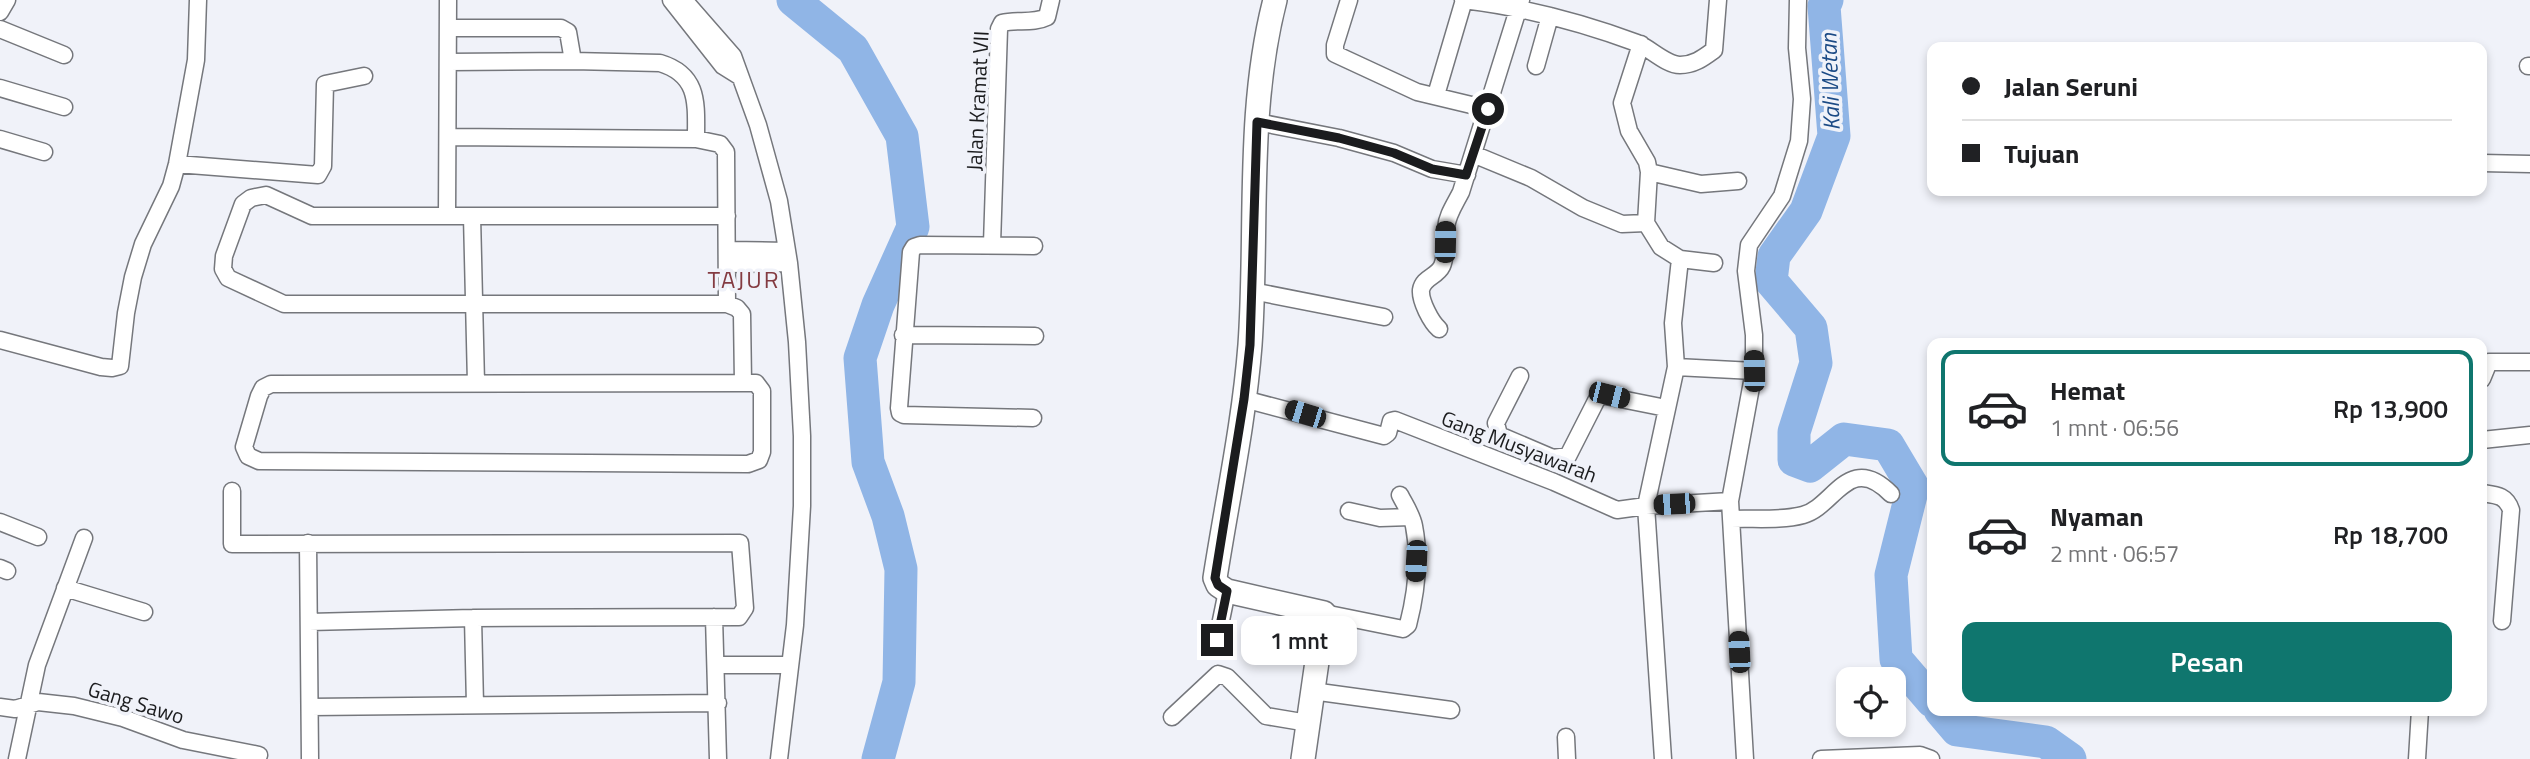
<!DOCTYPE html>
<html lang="id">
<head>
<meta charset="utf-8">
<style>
	:root { --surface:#fff; --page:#f6f6f6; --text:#202124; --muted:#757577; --line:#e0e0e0; --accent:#0f766e }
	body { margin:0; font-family:"Titillium Web",sans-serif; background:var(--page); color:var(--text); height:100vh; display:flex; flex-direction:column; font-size:26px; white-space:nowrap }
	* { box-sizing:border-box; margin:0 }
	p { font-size:23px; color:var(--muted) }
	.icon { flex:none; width:38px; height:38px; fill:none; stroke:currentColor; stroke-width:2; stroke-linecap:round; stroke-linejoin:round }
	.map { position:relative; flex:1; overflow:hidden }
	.panel { position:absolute; left:1927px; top:338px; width:560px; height:378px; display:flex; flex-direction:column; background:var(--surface); border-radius:14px; box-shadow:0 4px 10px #0003 }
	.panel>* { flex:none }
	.banner { position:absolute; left:1927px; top:42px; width:560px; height:154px; border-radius:14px; box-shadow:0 4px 10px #0003; display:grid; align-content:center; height:154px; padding:0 35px; background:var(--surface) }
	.buttons { position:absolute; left:1836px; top:667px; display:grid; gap:14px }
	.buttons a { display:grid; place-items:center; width:70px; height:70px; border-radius:14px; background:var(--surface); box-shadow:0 4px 10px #0003; font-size:35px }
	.end { position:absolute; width:32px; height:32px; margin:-16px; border:9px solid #1b1c1e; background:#fff; box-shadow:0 0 0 4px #fff }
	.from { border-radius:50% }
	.bubble { position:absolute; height:49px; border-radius:14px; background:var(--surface); box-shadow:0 4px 10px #0003; font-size:23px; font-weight:600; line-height:49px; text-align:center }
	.car { position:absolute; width:21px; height:42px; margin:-21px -10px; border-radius:9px; box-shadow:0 0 5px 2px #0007; background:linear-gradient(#222 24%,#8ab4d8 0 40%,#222 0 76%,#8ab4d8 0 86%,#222 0) }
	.banner b { display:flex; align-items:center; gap:24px; height:66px; font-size:26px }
	.banner b+b { border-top:2px solid var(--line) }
	.banner i { width:18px; height:18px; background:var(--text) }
	ul { padding:12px 0 0; list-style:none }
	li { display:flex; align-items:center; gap:21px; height:116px; margin:0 14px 10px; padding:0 21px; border:4px solid transparent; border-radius:14px }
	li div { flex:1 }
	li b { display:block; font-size:26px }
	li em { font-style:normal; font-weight:600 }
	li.current { border-color:var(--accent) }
	li>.icon { width:63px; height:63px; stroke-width:1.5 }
	.primary-button { display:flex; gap:14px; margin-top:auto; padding:14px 35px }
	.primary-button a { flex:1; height:80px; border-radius:14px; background:var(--accent); color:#fff; font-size:28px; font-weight:600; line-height:80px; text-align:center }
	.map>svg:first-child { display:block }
</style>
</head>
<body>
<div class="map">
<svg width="2530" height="759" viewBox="0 0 2530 759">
	<rect width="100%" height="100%" fill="#f0f2f9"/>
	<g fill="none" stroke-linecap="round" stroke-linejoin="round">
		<path stroke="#90b5e6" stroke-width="33" d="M793,0l60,49 49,87 11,91 -35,78 -18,53 8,104 20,54 13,53 -2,113 -21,77
			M1827,0l-3,6 10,130 -28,75 -32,45 -3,25 40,47 5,35 -22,69v28l16,6 34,-27 44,6 25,42 -22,88 5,84 36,42
			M1940,710l17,20 89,12 24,17"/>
		<g stroke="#75777c" stroke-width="19">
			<path id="street" d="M671,0l52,66 16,10
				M684,0l49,56 25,69 21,76 10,62 8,79 5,94v70l-7,119 -16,134
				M1349,0l-14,45v9l82,38 71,17
				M1463,0c60,7 117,22 174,43 13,5 29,22 43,22 14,0 23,-7 34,-15l4,-50
				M0,12l7,-12
				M449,28h112l7,4 5,29
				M0,29l64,26
				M1641,44l-19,59 7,28 18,31 2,10 -3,51 15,24 19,12 34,4
				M449,62l124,-1 87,2c40,12 36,42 36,76
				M1536,66l14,-50
				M2528,66h2
				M0,88l64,19
				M1436,95l28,-95
				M1257,122l82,16 55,15 38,16 35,6
				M448,137l248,2 24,5 6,8 1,152
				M0,139l44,13
				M1473,154l58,24 52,30 39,16 24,-1
				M2482,163l48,1
				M177,164l141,11 5,-9 2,-82 39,-8
				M1649,172l52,12 37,-3
				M447,216l1,-216
				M472,216l4,167
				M727,216h-415l-46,-21 -15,3 -8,6 -19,52 -1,13 5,9 56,26h443l10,4 5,6 1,69
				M992,244l7,-215 3,-6c15,-4 31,1 45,-6l4,-17
				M728,250l58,1
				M728,264l61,-1
				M1252,291l132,26
				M1439,329c-8,-7 -19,-28 -18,-39 2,-13 16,-13 21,-24 5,-11 2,-26 4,-38 1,-13 9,-24 15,-36l60,-192
				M903,335l132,1
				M0,340l101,27 11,1 8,-2 6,-53 7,-36 10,-33 28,-58 6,-22 19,-104 2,-60
				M1676,367l-3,-44 7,-64
				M1520,376l-24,47 3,12 54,23 15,-2 28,-55 5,-6 65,13
				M2482,379l7,-17h41
				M743,383h13l6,8v61l-3,8 -11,4 -489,-3 -11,-5 -4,-9 15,-51 4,-8 8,-4z
				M1244,399l140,37 4,-3 3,-12 4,-1 159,62 63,28 29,-4 84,-5
				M1033,418l-129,-3 -4,-2 -1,-5 12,-156 3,-5 6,-2 114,1
				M2482,440l48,-5
				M232,491v53l508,-1 5,65 -6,9 -266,1 -164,4
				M2482,493c14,2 24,2 29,17l-9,111
				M1349,511l31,7 31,-1
				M1731,519c23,-1 50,2 72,-4 31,-8 46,-64 88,-21
				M0,522l38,15
				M308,543l2,216
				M0,568l7,3
				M65,588l79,24
				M1324,613l79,16 5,-4c8,-31 12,-68 6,-99 -2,-11 -9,-21 -14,-31
				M714,617l4,142
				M473,618l2,87
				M1217,640l10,-49
				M717,665h72
				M1312,691l139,19
				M0,707l15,2 23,-7 36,4 49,12 60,22 76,15
				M310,707l408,-4
				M1172,717l46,-43 9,3 39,39 42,7
				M1566,737l1,22
				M17,759l20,-94 47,-127
				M1663,759l-17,-253 30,-139 78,4
				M1745,759l-15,-258 24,-130v-36l-8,-64 3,-26 33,-49 17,-55 3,-42 -5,-51 1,-48
				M1821,759l99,-4 11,4
				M2417,759l3,-49"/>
		</g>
		<g stroke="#75777c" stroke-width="26">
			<path id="secondary" d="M1275,0c-29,112 -17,231 -25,345 -6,78 -23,156 -35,233l3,7 9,6 97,22 -21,146"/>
		</g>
		<use href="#street" stroke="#fff" stroke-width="16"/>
		<use href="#secondary" stroke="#fff" stroke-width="23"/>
	</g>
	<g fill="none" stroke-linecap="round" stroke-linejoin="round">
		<path stroke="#1b1c1e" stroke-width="9" d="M1217,640l10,-49 -9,-6 -3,-7 29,-179 6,-54 7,-223 82,16 55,15 38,16 34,6 22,-66"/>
	</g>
	<g text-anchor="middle" stroke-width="7" stroke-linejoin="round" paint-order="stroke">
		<g font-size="21" fill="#1b1c1e" stroke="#f0f2f9">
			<text transform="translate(978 101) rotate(-87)" y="7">Jalan Kramat VII</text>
			<text transform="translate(1519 447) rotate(21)" y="7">Gang Musyawarah</text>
			<text transform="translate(136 703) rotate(17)" y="7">Gang Sawo</text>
		</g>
		<g font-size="23" font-style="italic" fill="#1b4a85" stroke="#f0f2f9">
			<text transform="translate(1830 82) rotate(-92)" y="8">Kali Wetan</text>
		</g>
		<g font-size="24" letter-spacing="2" fill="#843b41" stroke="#f0f2f9">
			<text x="744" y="288">TAJUR</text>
		</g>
	</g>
</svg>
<div class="buttons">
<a><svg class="icon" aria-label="locate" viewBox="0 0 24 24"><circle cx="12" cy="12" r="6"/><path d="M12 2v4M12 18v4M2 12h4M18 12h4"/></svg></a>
</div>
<i class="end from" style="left:1488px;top:109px"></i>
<i class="end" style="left:1217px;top:640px"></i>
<div class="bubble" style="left:1241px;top:616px;width:116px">1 mnt</div>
<i class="car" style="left:1445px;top:242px;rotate:1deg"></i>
<i class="car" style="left:1754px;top:371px;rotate:359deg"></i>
<i class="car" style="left:1609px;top:395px;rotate:104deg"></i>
<i class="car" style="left:1305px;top:414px;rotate:287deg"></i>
<i class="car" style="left:1674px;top:504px;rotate:267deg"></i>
<i class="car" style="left:1416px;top:561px;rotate:183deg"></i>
<i class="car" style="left:1739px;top:652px;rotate:357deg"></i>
<div class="banner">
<b><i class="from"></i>Jalan Seruni</b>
<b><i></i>Tujuan</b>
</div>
<section class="panel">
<ul>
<li class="current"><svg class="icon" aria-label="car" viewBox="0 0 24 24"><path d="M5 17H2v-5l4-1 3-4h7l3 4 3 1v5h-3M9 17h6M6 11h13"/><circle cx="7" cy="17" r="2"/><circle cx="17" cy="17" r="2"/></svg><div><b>Hemat</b><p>1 mnt · 06:56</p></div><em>Rp 13,900</em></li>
<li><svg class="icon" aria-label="car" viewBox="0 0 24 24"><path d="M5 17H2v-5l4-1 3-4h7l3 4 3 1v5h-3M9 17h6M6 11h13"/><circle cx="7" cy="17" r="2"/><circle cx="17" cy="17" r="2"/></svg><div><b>Nyaman</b><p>2 mnt · 06:57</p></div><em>Rp 18,700</em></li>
</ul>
<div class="primary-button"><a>Pesan</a></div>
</section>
</div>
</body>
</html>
